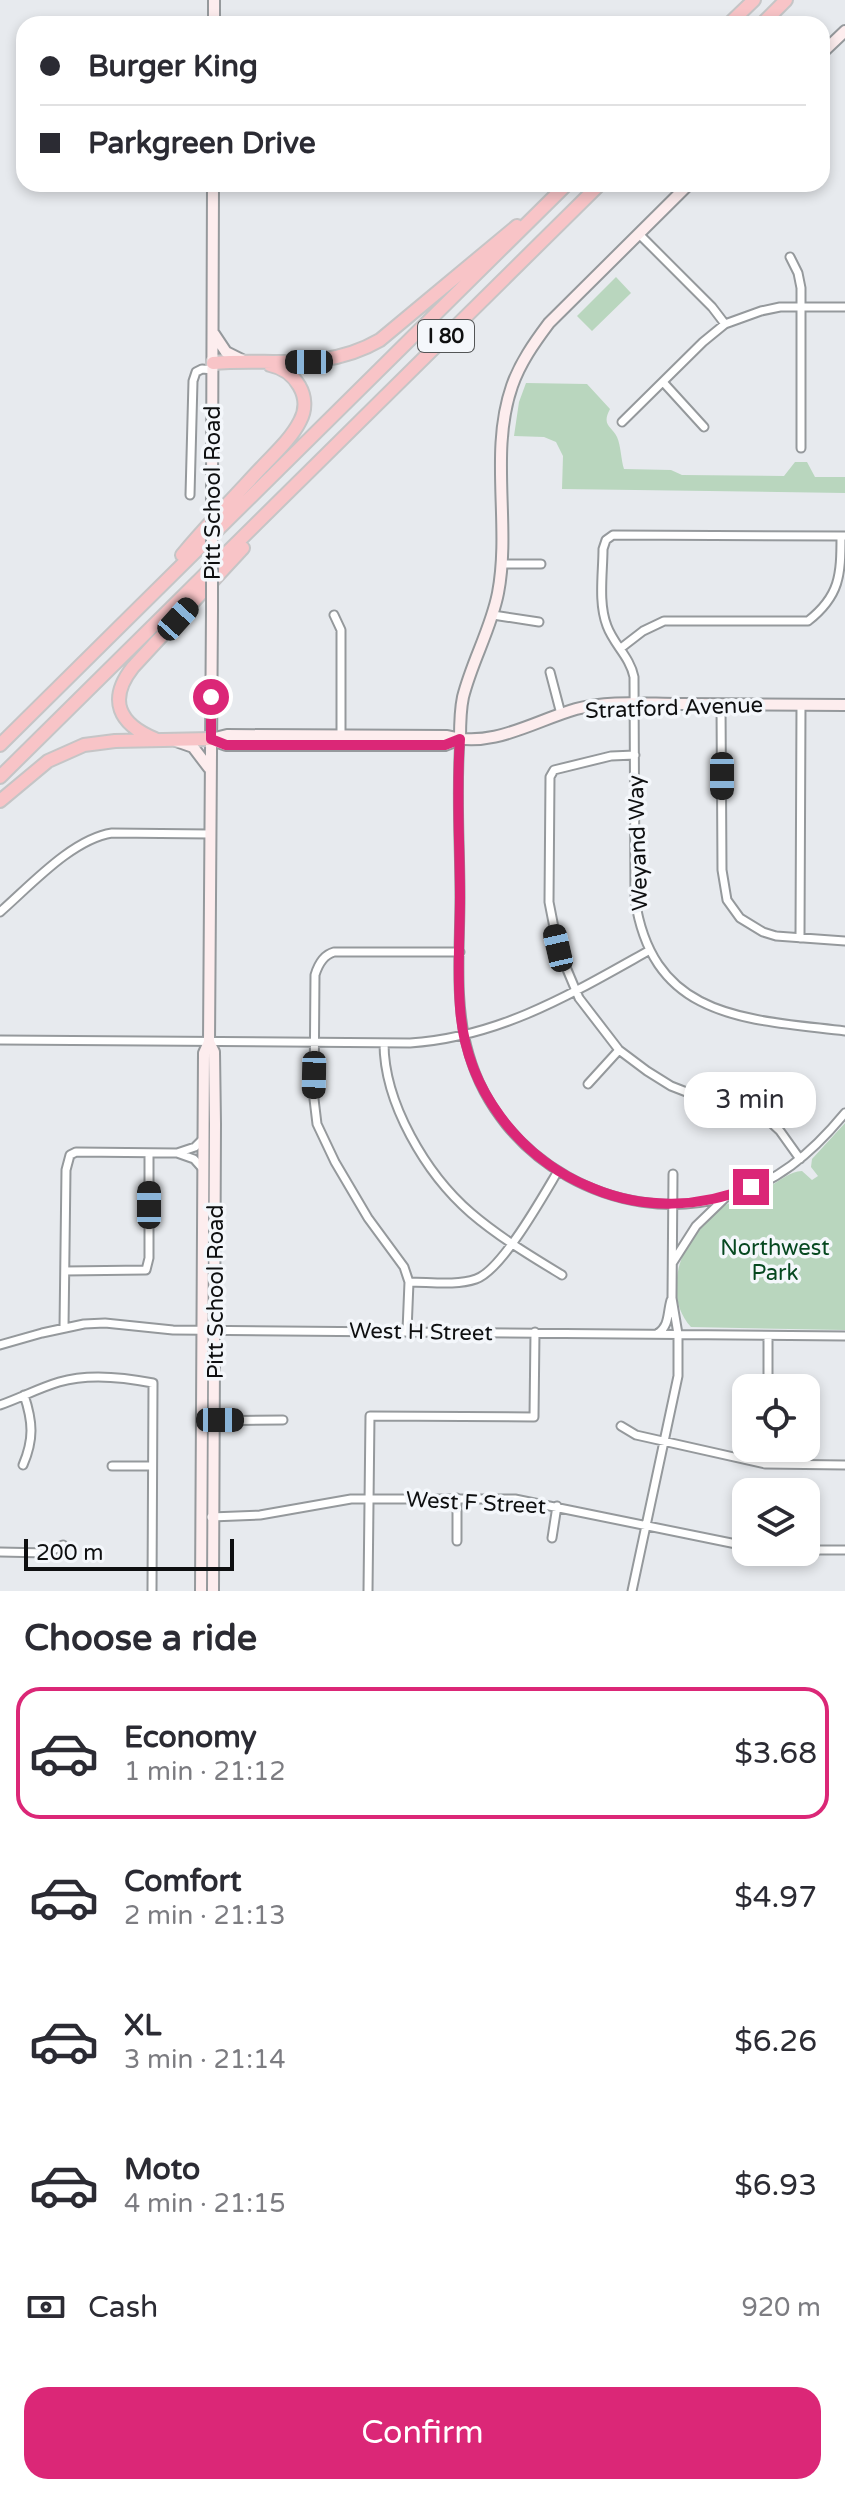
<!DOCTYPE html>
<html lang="en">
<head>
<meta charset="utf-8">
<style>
	:root { --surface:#fff; --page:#f7f7f7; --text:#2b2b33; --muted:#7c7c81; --line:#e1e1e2; --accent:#db2777 }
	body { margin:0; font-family:"Varela Round",sans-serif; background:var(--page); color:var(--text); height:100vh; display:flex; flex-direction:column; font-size:30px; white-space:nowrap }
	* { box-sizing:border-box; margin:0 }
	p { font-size:26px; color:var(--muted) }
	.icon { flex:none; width:44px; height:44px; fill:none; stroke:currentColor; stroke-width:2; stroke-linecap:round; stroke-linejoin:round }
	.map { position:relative; height:1591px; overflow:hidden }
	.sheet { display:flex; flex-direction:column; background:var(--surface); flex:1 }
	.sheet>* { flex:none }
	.banner { position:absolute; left:16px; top:16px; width:814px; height:176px; border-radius:24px; box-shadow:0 4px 12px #0003; display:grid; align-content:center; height:176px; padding:0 24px; background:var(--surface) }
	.fabs { position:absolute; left:732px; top:1374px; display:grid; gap:16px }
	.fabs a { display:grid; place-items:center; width:88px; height:88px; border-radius:16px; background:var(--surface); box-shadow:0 4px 12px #0003; font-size:40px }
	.scale { position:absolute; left:24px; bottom:20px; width:210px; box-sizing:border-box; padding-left:8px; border:4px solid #0e0f10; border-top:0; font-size:22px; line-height:28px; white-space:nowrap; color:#0e0f10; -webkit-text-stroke:6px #f4f7fb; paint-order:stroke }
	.end { position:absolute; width:36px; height:36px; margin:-18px; border:10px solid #db2777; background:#fff; box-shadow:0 0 0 4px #fff }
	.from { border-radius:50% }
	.bubble { position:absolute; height:56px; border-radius:24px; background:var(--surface); box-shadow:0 4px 12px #0003; font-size:26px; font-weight:600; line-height:56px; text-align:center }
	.car { position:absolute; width:24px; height:48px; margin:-24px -12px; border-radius:10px; box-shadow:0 0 6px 2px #0007; background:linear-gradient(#222 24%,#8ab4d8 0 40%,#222 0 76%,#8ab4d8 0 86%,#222 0) }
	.banner b { display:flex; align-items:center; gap:28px; height:76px; font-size:30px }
	.banner b+b { border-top:2px solid var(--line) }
	.banner i { width:20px; height:20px; background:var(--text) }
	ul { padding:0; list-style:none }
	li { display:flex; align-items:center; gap:24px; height:132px; margin:0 16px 12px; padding:0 8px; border:4px solid transparent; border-radius:24px }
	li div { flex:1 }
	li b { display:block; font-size:30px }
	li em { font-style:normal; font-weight:600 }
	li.active { border-color:var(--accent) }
	li>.icon { width:72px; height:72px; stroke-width:1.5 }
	h2 { padding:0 24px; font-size:36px; line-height:96px }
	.pay { display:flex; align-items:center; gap:20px; height:88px; padding:0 24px; font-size:30px }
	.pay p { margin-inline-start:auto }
	.primary-button { display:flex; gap:16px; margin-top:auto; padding:16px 24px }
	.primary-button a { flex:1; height:92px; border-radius:24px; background:var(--accent); color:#fff; font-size:32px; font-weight:600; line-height:92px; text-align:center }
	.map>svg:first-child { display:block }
</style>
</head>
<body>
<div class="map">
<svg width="845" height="1591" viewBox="0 0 845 1591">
	<rect width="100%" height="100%" fill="#e7eaee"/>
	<path fill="#b9d6be" d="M616,277l15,16 -39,38 -15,-15z
		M526,383l61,1 23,25c-9,17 2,17 7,28 4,9 4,23 7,32l47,1 11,5 102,1 11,-14h12l8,15h30v16l-283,-4 1,-33 -7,-14 -12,-5 -30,-1 5,-34z
		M845,1123v207l-154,-3c-31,-34 -8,-90 23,-115 16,-12 37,-16 56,-26 10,-5 20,-15 32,-15l10,9 6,-4 -7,-9 1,-8z"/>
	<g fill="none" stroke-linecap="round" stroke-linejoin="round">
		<g stroke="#95999c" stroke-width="11">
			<path id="street" d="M639,234l73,73 13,17
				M790,257l8,16 3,15v160
				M663,382l41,45
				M622,422l81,-80 22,-18 36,-13 19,-4h65
				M190,495l3,-114 3,-9 6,-3 11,1
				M845,536l-232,-1 -7,5 -3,9c0,24 -5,54 4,77 7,19 23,31 27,51l1,222c18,121 112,120 210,132
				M502,564h39
				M334,615l7,15v109
				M493,615l46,7
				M621,648l22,-17 21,-10h144c32,-25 33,-46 33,-85
				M550,672l11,42
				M721,704l1,166 5,30 13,18 23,14 13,4 69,5
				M460,739c-4,53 0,106 0,158 0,52 -6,107 9,157 30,106 147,172 254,144 52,-13 89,-45 122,-85
				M635,755l-24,1 -57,14 -4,7 -1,125 9,46 21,50 40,52 28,21 24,15 36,14 44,10 14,7 15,14 20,28
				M0,912c30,-26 72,-73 112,-79l98,1
				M800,938l1,-233
				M0,1040l410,3c91,-6 163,-50 240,-93
				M384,1043c0,60 42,131 87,170 28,24 60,43 91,62
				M588,1084l31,-34
				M177,1153l17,6 8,9
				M673,1262l23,-36 29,-28
				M65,1271l81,-1 3,-12v-105
				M409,1282c21,0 47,4 67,-3 26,-9 67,-83 82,-108
				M64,1328l2,-158 4,-15 6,-3 101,1 18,-6 8,-8
				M407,1331l2,-49 -5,-15 -36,-49 -33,-56 -18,-38 -3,-25 1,-124c3,-10 8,-20 19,-23h126
				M657,1334c13,-8 10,-21 14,-34
				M0,1345l42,-12 42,-9 21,-1 68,7 672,6
				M768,1375v-39
				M0,1405c20,-7 39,-17 59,-23 30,-9 64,-5 94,1l-1,208
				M203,1421l80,-1
				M621,1426l15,9 129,29 80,1
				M23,1465c11,-26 10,-43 1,-70
				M112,1466h39
				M457,1498v43
				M211,1517l49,-2 91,-16h164l231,47
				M552,1538l5,-32
				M806,1550h39
				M0,1552l47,1 16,-8
				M368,1591l2,-175 164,1 1,-85
				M632,1591l46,-215v-42l-6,-36 1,-124"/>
		</g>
		<g stroke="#95999c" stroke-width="14">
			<path id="secondary" d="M214,24v-24
				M822,53l23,-22
				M214,334l12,18 16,8
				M212,492l1,-308
				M211,739l16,-4 220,1c45,13 87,-15 129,-27 33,-9 70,-5 104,-5 55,0 110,1 165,1
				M460,739c0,-14 0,-28 3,-42 9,-36 28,-68 35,-104 13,-68 -9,-141 14,-207 8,-23 22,-43 37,-63l140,-139
				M212,740l14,5h219l15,-6
				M176,741l17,6 16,21
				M209,1042l5,10 1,72 -2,467
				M201,1591l3,-538 5,-11 3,-432"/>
		</g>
		<g stroke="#c5c5c6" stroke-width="16">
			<path id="highway" d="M729,24l25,-24
				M762,24l24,-24
				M213,363c59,-5 112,9 167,-23l137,-114
				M182,555c25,-30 52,-58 79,-87 13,-14 30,-29 39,-47 13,-24 -5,-51 -30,-56
				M155,739c-36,-15 -48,-39 -22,-72l110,-119
				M0,745l567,-561
				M0,777l600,-593
				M0,801l48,-40 36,-16 31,-4 96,-2"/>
		</g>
		<use href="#street" stroke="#fff" stroke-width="7"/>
		<use href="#secondary" stroke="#fdedee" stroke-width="10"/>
		<use href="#highway" stroke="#f8c4c7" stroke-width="12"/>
		<g stroke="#95999c" stroke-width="14" stroke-linecap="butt">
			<path id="secondary-bridge" d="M212,610v-118"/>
		</g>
		<use href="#secondary-bridge" stroke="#fdedee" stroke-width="10"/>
	</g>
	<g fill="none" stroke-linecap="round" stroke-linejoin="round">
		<path stroke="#db2777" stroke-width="10" d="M211,697v42l15,6h219l15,-6c-4,53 0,106 0,158 0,36 -3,73 0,110 5,80 58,151 132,181 52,22 108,20 159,-1"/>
	</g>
	<g text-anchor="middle" stroke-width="7" stroke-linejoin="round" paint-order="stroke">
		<rect fill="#f4f7fb" stroke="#535556" stroke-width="2" x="418" y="320" width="56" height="32" rx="6"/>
		<g font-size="20" font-weight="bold" fill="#0e0f10">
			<text x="446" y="343">I 80</text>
		</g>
		<g font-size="22" fill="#0e0f10" stroke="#f4f7fb">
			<text transform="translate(212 493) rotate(-90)" y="8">Pitt School Road</text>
			<text transform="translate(674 707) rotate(-2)" y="8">Stratford Avenue</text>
			<text transform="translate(637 843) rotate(-92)" y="8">Weyand Way</text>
			<text transform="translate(215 1292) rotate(-90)" y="8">Pitt School Road</text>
			<text transform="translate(421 1331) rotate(1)" y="8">West H Street</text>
			<text transform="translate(476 1502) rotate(3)" y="8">West F Street</text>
		</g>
		<g font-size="22" fill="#064820" stroke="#f4f7fb">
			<text x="775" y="1255">Northwest<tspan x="775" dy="25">Park</tspan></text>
		</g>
	</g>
</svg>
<div class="fabs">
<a><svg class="icon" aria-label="locate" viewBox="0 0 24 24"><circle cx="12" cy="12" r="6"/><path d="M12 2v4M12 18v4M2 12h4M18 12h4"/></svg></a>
<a><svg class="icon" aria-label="layers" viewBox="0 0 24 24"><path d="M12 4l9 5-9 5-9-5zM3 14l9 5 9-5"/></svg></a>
</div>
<div class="scale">200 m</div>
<i class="end from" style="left:211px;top:697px"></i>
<i class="end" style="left:751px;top:1187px"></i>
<div class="bubble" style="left:684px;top:1072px;width:132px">3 min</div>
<i class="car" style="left:309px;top:362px;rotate:270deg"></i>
<i class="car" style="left:178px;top:619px;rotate:42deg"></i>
<i class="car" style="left:722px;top:776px;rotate:180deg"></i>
<i class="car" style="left:558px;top:948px;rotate:347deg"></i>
<i class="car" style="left:314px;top:1075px;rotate:181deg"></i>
<i class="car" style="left:149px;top:1205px;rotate:0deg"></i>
<i class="car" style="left:220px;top:1420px;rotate:90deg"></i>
<div class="banner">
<b><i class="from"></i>Burger King</b>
<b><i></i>Parkgreen Drive</b>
</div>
</div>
<section class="sheet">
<h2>Choose a ride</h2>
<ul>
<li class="active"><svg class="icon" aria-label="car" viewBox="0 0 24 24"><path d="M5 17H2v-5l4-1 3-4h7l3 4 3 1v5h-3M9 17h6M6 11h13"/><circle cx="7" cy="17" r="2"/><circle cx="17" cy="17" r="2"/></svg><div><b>Economy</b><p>1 min · 21:12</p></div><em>$3.68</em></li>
<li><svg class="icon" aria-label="car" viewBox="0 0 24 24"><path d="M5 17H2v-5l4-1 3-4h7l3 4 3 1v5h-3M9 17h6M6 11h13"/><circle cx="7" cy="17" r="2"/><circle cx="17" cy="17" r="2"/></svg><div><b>Comfort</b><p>2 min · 21:13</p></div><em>$4.97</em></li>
<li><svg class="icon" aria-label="car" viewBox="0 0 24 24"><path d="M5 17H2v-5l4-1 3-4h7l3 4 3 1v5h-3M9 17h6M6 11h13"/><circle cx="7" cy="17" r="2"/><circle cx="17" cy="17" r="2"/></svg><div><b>XL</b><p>3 min · 21:14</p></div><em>$6.26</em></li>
<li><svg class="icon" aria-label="car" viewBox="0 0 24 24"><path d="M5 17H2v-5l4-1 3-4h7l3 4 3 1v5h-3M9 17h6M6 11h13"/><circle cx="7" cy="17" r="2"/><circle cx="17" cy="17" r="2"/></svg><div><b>Moto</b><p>4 min · 21:15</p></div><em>$6.93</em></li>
</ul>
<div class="pay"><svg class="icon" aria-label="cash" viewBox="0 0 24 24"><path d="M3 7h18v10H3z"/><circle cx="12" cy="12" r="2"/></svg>Cash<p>920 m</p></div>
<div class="primary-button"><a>Confirm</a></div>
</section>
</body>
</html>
